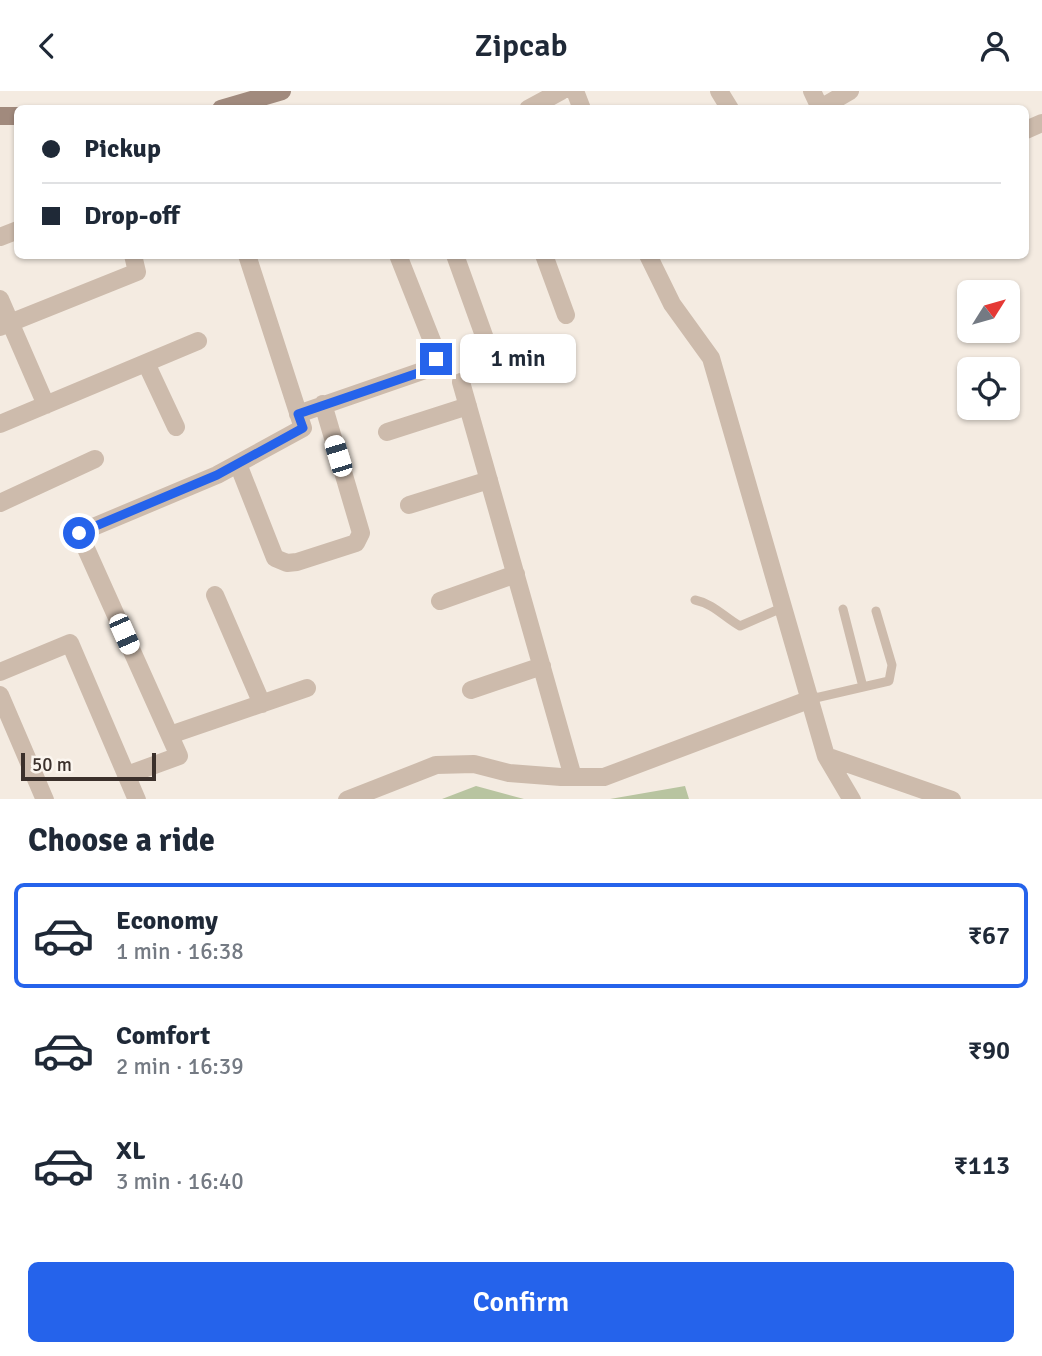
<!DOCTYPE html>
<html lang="en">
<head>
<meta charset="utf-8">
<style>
	:root { --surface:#fff; --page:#f6f6f7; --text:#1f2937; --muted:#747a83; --line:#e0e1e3; --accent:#2563eb }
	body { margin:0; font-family:Signika,sans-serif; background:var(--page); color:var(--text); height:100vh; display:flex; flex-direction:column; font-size:26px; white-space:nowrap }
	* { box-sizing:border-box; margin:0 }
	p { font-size:23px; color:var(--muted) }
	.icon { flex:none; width:38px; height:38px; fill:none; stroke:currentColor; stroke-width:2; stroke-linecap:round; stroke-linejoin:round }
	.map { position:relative; height:708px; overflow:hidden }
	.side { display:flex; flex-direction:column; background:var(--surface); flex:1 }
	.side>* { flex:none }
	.guide { position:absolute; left:14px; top:14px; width:1015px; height:154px; border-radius:10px; box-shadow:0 2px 5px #0004; display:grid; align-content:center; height:154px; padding:0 28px; background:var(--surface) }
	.needle { width:46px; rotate:53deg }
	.tools { position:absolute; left:957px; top:189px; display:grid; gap:14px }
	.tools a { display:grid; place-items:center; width:63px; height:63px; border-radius:10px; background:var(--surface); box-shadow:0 2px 5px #0004; font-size:35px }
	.scale { position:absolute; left:21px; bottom:18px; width:135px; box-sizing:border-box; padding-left:7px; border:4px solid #3b302b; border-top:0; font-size:19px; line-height:24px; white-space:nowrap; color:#3b302b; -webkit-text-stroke:5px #fbf5ee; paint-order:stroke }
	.end { position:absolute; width:32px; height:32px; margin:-16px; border:9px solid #2563eb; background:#fff; box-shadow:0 0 0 4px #fff }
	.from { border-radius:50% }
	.bubble { position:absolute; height:49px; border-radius:10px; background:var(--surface); box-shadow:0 2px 5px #0004; font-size:23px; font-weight:600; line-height:49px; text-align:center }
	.car { position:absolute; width:21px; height:42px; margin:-21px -10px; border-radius:9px; box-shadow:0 0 5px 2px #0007; background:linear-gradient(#fff 24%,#345 0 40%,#fff 0 76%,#345 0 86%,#fff 0) }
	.guide b { display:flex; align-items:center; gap:24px; height:66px; font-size:26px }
	.guide b+b { border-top:2px solid var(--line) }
	.guide i { width:18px; height:18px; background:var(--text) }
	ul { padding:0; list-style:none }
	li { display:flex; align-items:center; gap:21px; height:105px; margin:0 14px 10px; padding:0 14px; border:4px solid transparent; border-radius:10px }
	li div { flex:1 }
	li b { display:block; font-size:26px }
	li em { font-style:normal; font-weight:600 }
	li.on { border-color:var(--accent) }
	li>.icon { width:63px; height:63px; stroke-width:1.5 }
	h2 { padding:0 28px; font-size:32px; line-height:84px }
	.button { display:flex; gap:14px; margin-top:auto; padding:14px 28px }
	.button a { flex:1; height:80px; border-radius:10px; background:var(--accent); color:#fff; font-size:28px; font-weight:600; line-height:80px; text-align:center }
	header { display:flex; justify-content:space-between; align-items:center; height:91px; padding:0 28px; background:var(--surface); font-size:32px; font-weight:600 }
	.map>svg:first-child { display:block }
</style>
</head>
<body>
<header><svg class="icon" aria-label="back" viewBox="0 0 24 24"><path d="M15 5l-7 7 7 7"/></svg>Zipcab<svg class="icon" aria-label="person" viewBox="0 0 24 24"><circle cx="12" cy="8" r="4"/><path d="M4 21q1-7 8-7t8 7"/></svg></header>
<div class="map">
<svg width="1042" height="709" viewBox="0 0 1042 709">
	<rect width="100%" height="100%" fill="#f4ebe1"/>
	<path fill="#b8c4a0" d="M476,695l48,13h-82z
		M685,695l4,13h-79z"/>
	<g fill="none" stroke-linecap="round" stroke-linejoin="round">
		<path stroke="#cdbbac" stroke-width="9" d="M695,509c19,4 29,17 45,26l44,-19
			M843,518l20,78
			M811,608l78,-18 3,-16 -16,-54"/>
		<path stroke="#cdbbac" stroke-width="18" d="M575,0l7,18
			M719,0l11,18
			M812,0l8,17
			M528,18l33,-18
			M819,18l31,-18
			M1026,39l16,-7
			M0,146l18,-7
			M455,164l32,89
			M544,164l22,60
			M648,164l24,49 39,54 115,398 26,44
			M0,208l46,106
			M0,236l137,-55 -4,-17
			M146,272l30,64
			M461,291l112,395
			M298,323l133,-46 5,-9 -2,-13 -36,-91
			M0,333l198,-83
			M387,341l81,-26
			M238,373l37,94 12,5 10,-1 59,-19 5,-10 -38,-129
			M0,412l95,-44
			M409,414l80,-25
			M215,504l47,109
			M440,510l76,-27
			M0,581l70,-29 67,157
			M471,599l71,-24
			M0,604l45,105
			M170,644l137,-47
			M826,665l126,44
			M127,684l52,-19 -100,-223 138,-58 86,-47 -56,-173
			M347,709l89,-35 38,-1 35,9 52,4h43l207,-78"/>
		<path stroke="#a18a7d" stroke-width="18" d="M221,18l61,-18
			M0,25h18"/>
	</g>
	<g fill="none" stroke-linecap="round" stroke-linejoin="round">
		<path stroke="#2563eb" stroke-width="9" d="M79,442l138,-58 86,-47 -5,-14 123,-42 10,-4 5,-9"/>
	</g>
</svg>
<div class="tools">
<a><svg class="needle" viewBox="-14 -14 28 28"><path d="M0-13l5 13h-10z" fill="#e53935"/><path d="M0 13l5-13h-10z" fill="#747a83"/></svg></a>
<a><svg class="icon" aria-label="locate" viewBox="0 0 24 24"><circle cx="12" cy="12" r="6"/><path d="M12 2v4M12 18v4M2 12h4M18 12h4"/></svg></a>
</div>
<div class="scale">50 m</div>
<i class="end from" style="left:79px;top:442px"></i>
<i class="end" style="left:436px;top:268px"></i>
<div class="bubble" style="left:460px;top:243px;width:116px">1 min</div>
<i class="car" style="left:338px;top:365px;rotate:343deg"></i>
<i class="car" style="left:124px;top:543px;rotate:156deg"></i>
<div class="guide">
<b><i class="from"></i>Pickup</b>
<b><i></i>Drop-off</b>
</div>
</div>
<section class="side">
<h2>Choose a ride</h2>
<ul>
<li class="on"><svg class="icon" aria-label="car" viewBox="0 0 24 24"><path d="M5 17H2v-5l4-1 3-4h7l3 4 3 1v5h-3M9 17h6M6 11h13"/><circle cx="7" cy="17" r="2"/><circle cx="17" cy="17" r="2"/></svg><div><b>Economy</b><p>1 min · 16:38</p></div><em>₹67</em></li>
<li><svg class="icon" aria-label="car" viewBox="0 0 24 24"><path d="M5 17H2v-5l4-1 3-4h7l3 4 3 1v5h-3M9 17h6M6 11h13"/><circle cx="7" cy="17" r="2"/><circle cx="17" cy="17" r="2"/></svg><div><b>Comfort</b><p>2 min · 16:39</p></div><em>₹90</em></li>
<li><svg class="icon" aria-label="car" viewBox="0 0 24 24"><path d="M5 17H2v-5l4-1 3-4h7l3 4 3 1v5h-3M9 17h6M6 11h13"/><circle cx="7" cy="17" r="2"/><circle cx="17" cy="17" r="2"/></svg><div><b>XL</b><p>3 min · 16:40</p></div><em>₹113</em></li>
</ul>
<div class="button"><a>Confirm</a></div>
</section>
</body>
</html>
